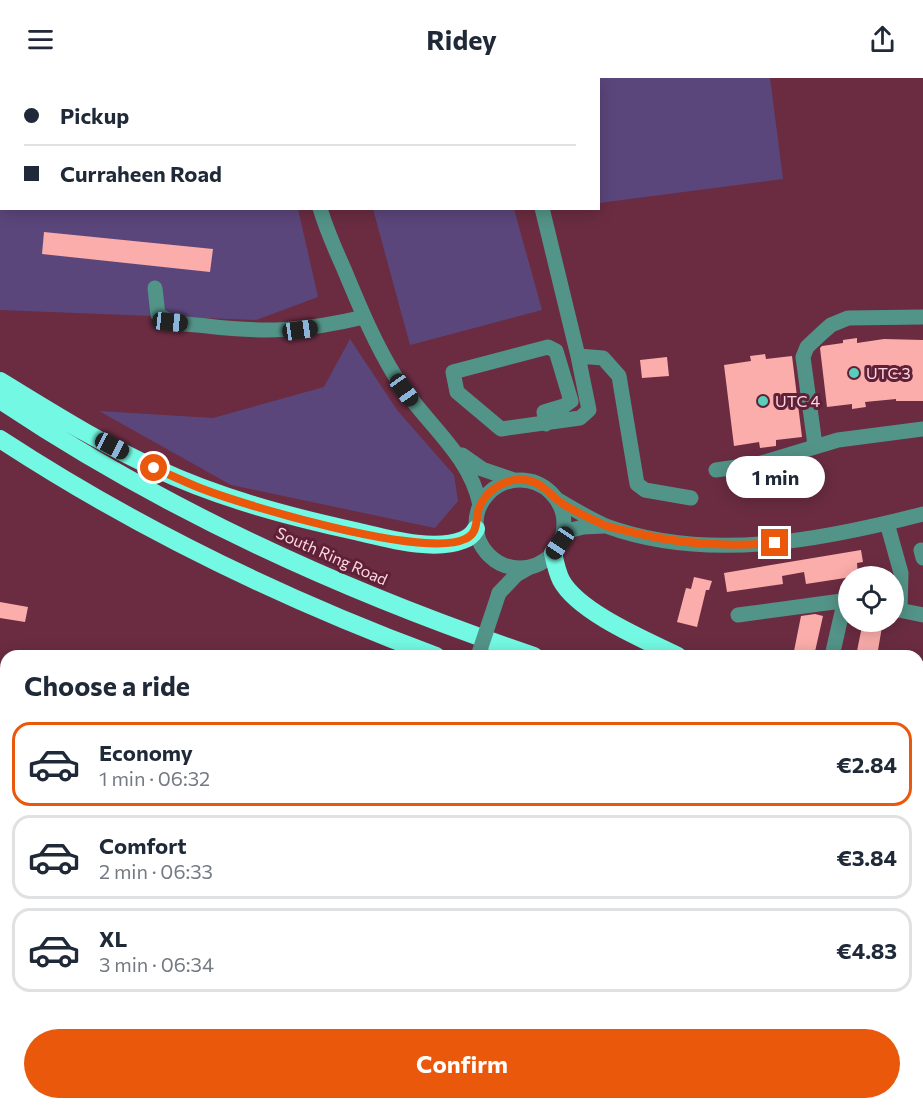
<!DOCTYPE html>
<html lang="en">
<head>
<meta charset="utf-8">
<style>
	:root { --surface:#fff; --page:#f2f2f3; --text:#1f2937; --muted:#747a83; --line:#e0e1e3; --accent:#ea580c }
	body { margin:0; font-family:Commissioner,sans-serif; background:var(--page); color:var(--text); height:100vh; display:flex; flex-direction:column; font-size:22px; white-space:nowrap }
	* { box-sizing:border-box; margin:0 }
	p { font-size:20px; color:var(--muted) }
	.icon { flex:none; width:33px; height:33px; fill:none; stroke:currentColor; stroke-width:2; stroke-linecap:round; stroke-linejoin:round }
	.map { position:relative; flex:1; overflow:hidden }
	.panel { position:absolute; left:0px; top:572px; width:924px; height:460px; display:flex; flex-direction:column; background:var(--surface); border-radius:18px 18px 0 0; box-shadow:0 3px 15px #0003 }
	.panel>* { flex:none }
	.banner { position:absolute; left:0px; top:0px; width:600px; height:132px; box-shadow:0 3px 15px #0003; display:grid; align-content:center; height:132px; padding:0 24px; background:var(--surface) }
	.buttons { position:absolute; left:838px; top:488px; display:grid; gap:12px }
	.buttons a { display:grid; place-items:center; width:66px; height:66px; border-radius:50%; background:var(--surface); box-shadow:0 3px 15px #0003; font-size:30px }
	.end { position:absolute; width:27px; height:27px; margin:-14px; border:8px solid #ea580c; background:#fff; box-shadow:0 0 0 3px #fff }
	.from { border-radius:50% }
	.bubble { position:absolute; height:42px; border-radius:21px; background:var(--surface); box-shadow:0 3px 15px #0003; font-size:20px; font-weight:700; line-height:42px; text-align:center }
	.car { position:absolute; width:18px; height:36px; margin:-18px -9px; border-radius:8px; box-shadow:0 0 4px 2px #0007; background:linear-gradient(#222 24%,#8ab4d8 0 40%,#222 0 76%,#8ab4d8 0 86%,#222 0) }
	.banner b { display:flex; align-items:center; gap:21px; height:57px; font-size:22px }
	.banner b+b { border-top:2px solid var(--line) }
	.banner i { width:15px; height:15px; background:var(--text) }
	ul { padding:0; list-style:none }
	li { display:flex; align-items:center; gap:18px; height:84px; margin:0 12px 9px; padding:0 12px; border:3px solid var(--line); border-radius:18px }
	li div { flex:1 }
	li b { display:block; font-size:22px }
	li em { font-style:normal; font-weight:700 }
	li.active { border-color:var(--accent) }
	li>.icon { width:54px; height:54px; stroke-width:1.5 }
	h2 { padding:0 24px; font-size:27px; line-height:72px }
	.cta { display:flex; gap:12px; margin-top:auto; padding:12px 24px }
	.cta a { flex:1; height:69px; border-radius:36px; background:var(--accent); color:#fff; font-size:24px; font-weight:700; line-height:69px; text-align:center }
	header { display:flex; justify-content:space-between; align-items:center; height:78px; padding:0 24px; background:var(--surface); font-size:27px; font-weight:700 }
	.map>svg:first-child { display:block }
</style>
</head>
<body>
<header><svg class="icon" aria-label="menu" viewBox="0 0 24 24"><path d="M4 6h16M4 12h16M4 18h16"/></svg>Ridey<svg class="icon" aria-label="share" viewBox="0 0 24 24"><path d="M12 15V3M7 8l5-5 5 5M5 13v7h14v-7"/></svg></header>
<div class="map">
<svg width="923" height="1031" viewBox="0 0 923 1031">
	<rect width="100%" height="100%" fill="#6b2c42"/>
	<path fill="#5b467b" d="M0,0h267v1l-265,1v128l296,1 20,88 -62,23 -256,-10z
		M579,0h191l13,101 -184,24 -1,-123z
		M373,131h141l28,101 -132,35z
		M350,261l47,71 57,65 4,26 -23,27 -204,-43 -132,-74 114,7 111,-31z
		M0,728h6v298h608v5h-614z"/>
	<path fill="#fbadab" d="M44,154l169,17 -3,23 -168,-18z
		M857,260v5l27,-4 39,1v61h-27v-2l-31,3 1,5 -14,2v-5l-25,3 -7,-59 2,-2 21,-3v-3z
		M765,276l1,5 26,-3 10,81 -26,3v6l-16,2 -1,-6 -25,4 -10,-81 27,-4 -1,-5z
		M667,279l2,19 -27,2 -2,-18z
		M861,472l2,12 -6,1 1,13 -52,8 -2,-12 -22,4 1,8 -56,8 -3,-19z
		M694,499l18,4 -3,9h-3l-9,37 -20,-5 9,-34 5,1z
		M0,524l28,5 -3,15 -25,-4z
		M815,536l8,2 -9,40h-21l8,-40z
		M863,543h20l-6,35h-21z"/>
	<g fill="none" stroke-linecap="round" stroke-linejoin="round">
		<path stroke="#539488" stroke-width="15" d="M284,0l1,2
			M320,130c6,21 15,41 24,61 15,36 30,73 51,107 27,45 74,76 85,129
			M542,130l36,148 11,54 -9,8 -79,11 -44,-37 -4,-20 95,-25 8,4 15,50 -7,5 -20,6 2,12
			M155,210l3,27c17,10 30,9 49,11 58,7 99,5 157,-9
			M578,278l25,2 16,18 18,108 8,6 46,8
			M815,367l-12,-88 4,-10 16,-15 8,-7 17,-7 75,-1
			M462,377l20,14 32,11
			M716,392l42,-6 80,-24 85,-11
			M476 446a44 44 0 1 1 88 0a44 44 0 1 1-88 0Z
			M558,422c15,9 32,19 48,26 101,37 217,14 317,-12
			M887,445l14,50 -1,37
			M564,454l19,-5 21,-1
			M921,472l2,8
			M499,515l17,-18 14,-8
			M894,531l29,6
			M738,537l111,-15
			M832,578l13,-57
			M0,706l6,-1
			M918,836h5
			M618,1026l1,5
			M636,1026v5"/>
		<path stroke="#73f9e3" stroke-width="18" d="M0,303c51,31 101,63 155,87 64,30 132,48 200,63 31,7 78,21 108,9 6,-2 10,-6 13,-11
			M0,322c164,110 347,193 534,256
			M0,361c136,89 283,160 436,217
			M553,475c2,9 4,19 8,27 17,32 84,60 117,76
			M918,663l5,2
			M918,681l5,1
			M918,713l5,1
			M918,730l5,1"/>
		<path stroke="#539488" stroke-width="15" d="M478,578l21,-63"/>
	</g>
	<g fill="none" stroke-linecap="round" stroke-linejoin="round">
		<path stroke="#ea580c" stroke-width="8" d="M154,390c14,6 27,12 41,18 46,19 229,73 270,53 14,-6 10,-19 14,-31 7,-18 28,-31 47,-28 16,2 22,13 34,22 13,9 29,16 44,23 8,3 18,5 27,7 47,12 95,15 144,11"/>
	</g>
	<g fill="#5bcebb" stroke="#5f2137" stroke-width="2">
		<circle cx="854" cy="295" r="6"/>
		<circle cx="763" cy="323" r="6"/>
	</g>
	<g text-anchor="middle" stroke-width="6" stroke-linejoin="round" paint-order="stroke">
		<g font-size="16" fill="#fed6e0" stroke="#5f2137" text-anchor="start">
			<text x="866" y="301">UTC 3</text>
			<text x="775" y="329">UTC 4</text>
		</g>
		<g font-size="16" fill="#fed6e0" stroke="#5f2137">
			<text transform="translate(332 478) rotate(24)" y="6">South Ring Road</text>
		</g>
	</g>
</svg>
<div class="buttons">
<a><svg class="icon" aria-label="locate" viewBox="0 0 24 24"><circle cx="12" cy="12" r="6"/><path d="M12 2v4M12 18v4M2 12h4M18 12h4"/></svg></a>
</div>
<i class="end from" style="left:154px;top:390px"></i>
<i class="end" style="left:775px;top:465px"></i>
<div class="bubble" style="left:726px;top:378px;width:99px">1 min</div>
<i class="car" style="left:170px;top:244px;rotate:96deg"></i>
<i class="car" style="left:300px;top:252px;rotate:82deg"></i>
<i class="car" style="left:404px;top:312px;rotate:145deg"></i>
<i class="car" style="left:112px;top:368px;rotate:118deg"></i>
<i class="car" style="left:560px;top:465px;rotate:214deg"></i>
<div class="banner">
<b><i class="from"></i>Pickup</b>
<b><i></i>Curraheen Road</b>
</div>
<section class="panel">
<h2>Choose a ride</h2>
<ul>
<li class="active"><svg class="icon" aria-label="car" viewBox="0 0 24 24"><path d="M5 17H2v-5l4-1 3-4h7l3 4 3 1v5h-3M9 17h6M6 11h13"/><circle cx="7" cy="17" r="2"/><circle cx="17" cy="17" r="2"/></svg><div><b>Economy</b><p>1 min · 06:32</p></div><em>€2.84</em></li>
<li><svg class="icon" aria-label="car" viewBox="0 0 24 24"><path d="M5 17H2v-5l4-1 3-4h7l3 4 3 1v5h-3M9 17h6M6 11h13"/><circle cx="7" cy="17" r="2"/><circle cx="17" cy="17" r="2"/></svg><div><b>Comfort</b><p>2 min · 06:33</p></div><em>€3.84</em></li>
<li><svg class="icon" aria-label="car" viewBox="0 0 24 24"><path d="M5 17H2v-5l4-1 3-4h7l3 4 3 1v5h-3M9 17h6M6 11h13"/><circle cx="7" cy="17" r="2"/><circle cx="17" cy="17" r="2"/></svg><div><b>XL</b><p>3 min · 06:34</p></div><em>€4.83</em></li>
</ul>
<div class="cta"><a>Confirm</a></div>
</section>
</div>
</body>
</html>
